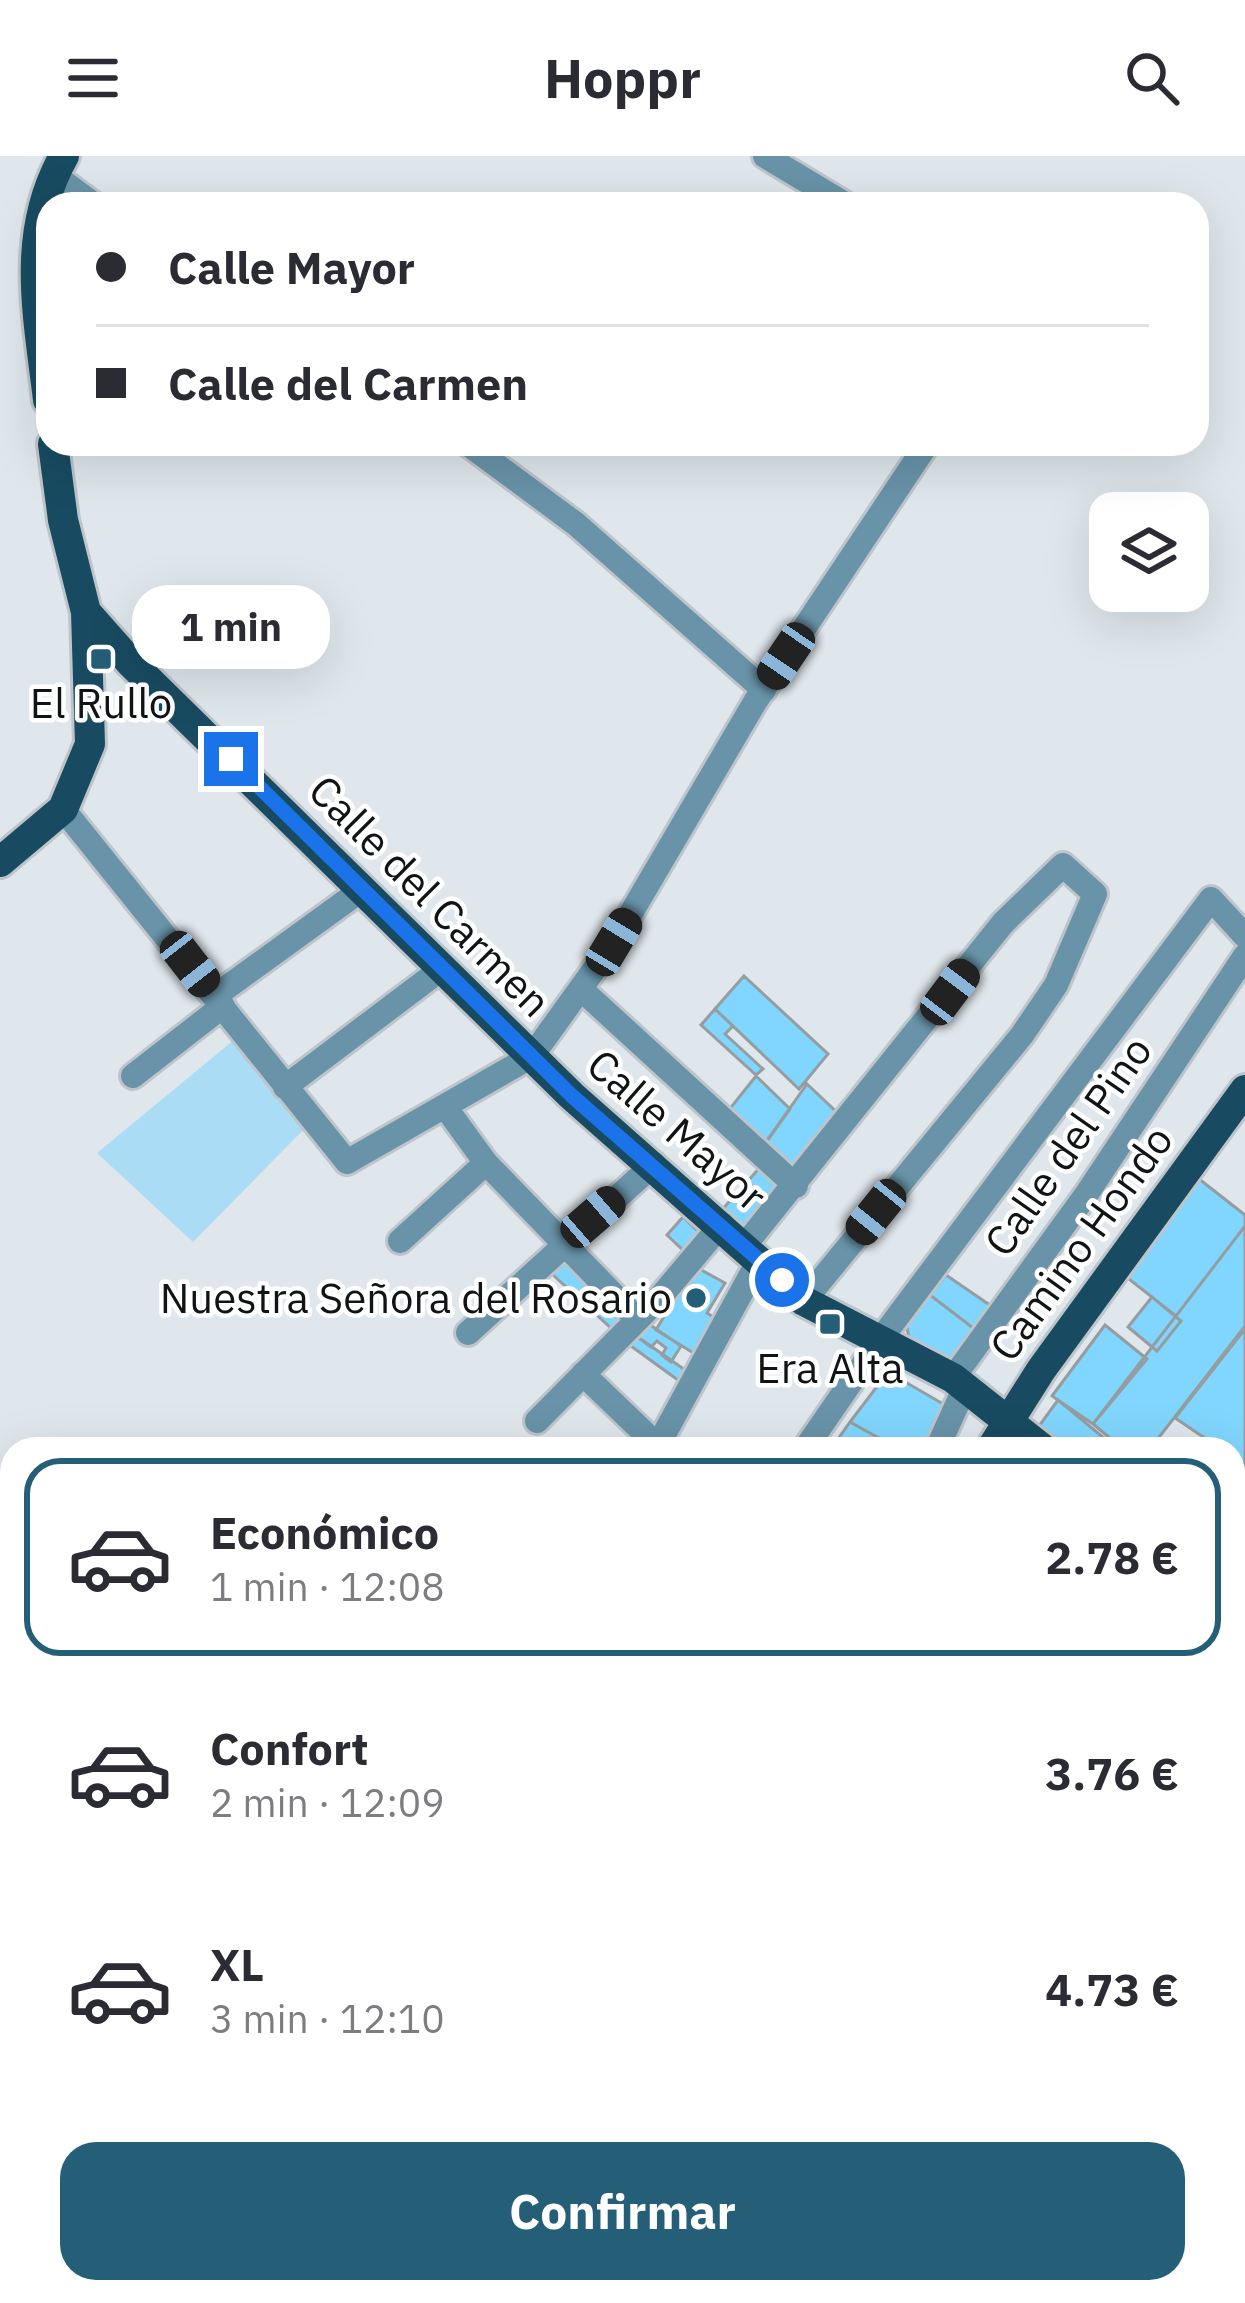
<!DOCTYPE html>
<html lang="es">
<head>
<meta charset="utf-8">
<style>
	:root { --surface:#fff; --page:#f2f2f3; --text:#2b2b33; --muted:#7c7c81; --line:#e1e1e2; --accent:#245e77 }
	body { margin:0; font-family:"IBM Plex Sans",sans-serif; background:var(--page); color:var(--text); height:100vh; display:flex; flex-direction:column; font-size:45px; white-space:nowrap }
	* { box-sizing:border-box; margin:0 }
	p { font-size:39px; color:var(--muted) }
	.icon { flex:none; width:66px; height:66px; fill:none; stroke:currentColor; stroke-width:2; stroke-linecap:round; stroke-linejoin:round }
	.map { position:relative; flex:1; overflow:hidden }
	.details { position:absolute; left:0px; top:1281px; width:1245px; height:867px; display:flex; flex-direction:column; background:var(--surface); border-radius:36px 36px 0 0; box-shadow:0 12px 48px #0002 }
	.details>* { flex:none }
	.banner { position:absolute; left:36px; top:36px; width:1173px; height:264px; border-radius:36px; box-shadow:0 12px 48px #0002; display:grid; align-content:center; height:264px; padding:0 60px; background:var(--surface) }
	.tools { position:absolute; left:1089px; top:336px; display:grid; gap:24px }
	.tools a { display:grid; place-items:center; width:120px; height:120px; border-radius:24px; background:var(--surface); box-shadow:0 12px 48px #0002; font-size:60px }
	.end { position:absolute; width:54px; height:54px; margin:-27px; border:15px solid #1a73e8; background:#fff; box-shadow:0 0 0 6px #fff }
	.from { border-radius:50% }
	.bubble { position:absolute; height:84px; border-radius:36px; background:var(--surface); box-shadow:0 12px 48px #0002; font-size:39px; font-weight:800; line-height:84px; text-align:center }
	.car { position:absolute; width:36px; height:72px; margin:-36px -18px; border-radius:15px; box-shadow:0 0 9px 3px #0007; background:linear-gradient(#222 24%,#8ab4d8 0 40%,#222 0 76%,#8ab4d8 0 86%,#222 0) }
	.banner b { display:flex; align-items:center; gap:42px; height:114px; font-size:45px }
	.banner b+b { border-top:3px solid var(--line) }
	.banner i { width:30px; height:30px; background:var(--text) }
	ul { padding:21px 0 0; list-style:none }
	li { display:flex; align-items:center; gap:36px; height:198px; margin:0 24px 18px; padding:0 36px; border:6px solid transparent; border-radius:36px }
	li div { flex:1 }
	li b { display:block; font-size:45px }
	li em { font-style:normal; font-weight:800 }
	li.current { border-color:var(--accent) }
	li>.icon { width:108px; height:108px; stroke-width:1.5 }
	.button { display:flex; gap:24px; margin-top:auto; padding:24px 60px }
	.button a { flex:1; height:138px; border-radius:36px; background:var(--accent); color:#fff; font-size:48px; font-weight:800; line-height:138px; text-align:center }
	header { display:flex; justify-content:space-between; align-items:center; height:156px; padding:0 60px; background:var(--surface); font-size:54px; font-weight:800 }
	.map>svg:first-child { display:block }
</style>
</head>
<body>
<header><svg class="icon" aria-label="menu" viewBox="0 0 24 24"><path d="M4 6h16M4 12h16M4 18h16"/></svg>Hoppr<svg class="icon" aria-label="search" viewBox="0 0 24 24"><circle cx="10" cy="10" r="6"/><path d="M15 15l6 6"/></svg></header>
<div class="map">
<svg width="1245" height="2147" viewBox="0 0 1245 2147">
	<rect width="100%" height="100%" fill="#dfe7ec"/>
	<path fill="#aadcf5" d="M235,883l72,87 -114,116 -96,-89z"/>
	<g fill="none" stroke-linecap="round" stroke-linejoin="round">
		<path stroke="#0898c9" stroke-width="4.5" d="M325,2136l10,4 5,-4
			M111,2147l13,-11
			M573,2147l7,-11"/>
	</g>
	<path fill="#80d6fe" stroke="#959da1" stroke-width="3" d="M744,820l84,78 -29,35 -84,-80z
		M715,853l18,17 -8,8 38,35 -7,6 -55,-50z
		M756,920l34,33 -25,35 -37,-33z
		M807,928l37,35 -47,60 -34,-33z
		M764,1007l24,23 -41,50 -27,-24z
		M1194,1019l51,40v11l-69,90 -51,-40z
		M683,1061l23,22 -17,17 -22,-21z
		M1245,1070v100l-95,123h-27l-30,-25z
		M566,1103l61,63 -14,8 -61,-56z
		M694,1110l31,17 -18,30 8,5 -20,36 -39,-24z
		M946,1119l51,35 -16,24 -51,-39z
		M930,1139l51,39 -32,30 -40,-27 -3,-13z
		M1152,1141l29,24 -24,30 -29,-24z
		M643,1164l38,26 -10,16 -9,-7 4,-7 -9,-7 -6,6 -19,-14z
		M1105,1169l42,34 -54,65 -41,-28z
		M1245,1173v136l-12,-8v-8h-12l-46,-31z
		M632,1177l56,39 -6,11 -58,-42z
		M888,1216l57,33 -20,44h-26l-49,-27z
		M1058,1244l58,48v1h-48l-29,-23z
		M850,1266l34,19 -6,8h-47z
		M1233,1323l12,8v37l-12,-9z
		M0,1464l6,5 6,-5v41l-9,12z"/>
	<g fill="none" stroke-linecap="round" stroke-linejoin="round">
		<g stroke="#bec5ca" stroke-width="30">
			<path id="minor" d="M765,0l80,48
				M54,19l39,29
				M468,288l108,80 188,166
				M63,653l284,353 185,-106 82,-114 141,-240 172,-258
				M583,835l213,195
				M215,840l149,-108
				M133,920l90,-70
				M285,931l159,-120
				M446,952l40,55 151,156
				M400,1085l86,-78
				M745,1089l258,-322 60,-58 32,29 -39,91 -34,50 -218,266
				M468,1177l186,-169
				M583,1218l75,72
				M953,1222l135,-186 157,-236
				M537,1265l125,-126 60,-71
				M656,1293l103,-189
				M805,1293l75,-109 331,-441 34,37
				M937,1293l28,-62
				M0,1567l12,10
				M0,1654l12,-6
				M772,2136l13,11
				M1114,2147l5,-11"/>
		</g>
		<g stroke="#bec5ca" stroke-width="36">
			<path id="major" d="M48,244c-10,-86 -28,-166 16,-244
				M53,288l10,76 23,92 45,51 441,433 232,205 149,77 90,71
				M0,706l63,-53 27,-65 -4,-132
				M991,1293l50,-79 204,-280
				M1233,1440l12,9
				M499,2147l8,-11"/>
		</g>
		<use href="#minor" stroke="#6893a8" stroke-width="24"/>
		<use href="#major" stroke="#184b61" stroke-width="30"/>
	</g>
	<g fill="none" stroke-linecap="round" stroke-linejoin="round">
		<path stroke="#1a73e8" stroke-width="15" d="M231,603l341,337 210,184"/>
	</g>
	<g fill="#245e77" stroke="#fff" stroke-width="4.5">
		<rect x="89" y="491" width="24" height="24" rx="6"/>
		<circle cx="696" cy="1142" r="12"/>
		<rect x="818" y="1156" width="24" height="24" rx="6"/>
	</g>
	<g text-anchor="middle" stroke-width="9" stroke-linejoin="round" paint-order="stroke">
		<g font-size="42" fill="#111415" stroke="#fff">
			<text x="101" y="562">El Rullo</text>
			<text x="672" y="1157" text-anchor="end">Nuestra Señora del Rosario</text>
			<text x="830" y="1227">Era Alta</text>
		</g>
		<g font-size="42" fill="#111415" stroke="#fff">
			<text transform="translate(430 740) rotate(45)" y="15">Calle del Carmen</text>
			<text transform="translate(677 974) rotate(41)" y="15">Calle Mayor</text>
			<text transform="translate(1068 990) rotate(-55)" y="15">Calle del Pino</text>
			<text transform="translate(1081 1087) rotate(-54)" y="15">Camino Hondo</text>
		</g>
	</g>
</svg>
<div class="tools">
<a><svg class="icon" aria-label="layers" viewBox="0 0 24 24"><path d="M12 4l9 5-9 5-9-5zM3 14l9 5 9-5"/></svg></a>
</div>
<i class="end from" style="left:782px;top:1124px"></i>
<i class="end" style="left:231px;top:603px"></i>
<div class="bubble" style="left:132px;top:429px;width:198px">1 min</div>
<i class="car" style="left:786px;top:500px;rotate:214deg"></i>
<i class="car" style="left:614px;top:786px;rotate:31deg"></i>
<i class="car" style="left:190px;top:808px;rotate:142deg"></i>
<i class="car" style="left:950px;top:836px;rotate:37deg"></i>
<i class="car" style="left:876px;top:1056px;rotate:219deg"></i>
<i class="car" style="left:593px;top:1061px;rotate:49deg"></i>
<div class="banner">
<b><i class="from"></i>Calle Mayor</b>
<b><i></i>Calle del Carmen</b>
</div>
<section class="details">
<ul>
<li class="current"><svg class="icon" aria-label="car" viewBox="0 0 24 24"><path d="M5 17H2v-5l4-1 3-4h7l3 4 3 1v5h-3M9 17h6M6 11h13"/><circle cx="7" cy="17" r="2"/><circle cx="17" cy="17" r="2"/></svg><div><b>Económico</b><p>1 min · 12:08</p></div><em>2.78 €</em></li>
<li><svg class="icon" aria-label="car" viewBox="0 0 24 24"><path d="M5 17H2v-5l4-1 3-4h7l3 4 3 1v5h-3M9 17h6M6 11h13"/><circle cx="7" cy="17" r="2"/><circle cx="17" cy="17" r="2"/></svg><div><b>Confort</b><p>2 min · 12:09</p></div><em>3.76 €</em></li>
<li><svg class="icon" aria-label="car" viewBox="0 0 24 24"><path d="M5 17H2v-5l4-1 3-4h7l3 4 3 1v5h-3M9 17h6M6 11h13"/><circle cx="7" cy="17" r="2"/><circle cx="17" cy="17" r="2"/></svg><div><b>XL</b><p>3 min · 12:10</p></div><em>4.73 €</em></li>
</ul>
<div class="button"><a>Confirmar</a></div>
</section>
</div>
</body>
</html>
